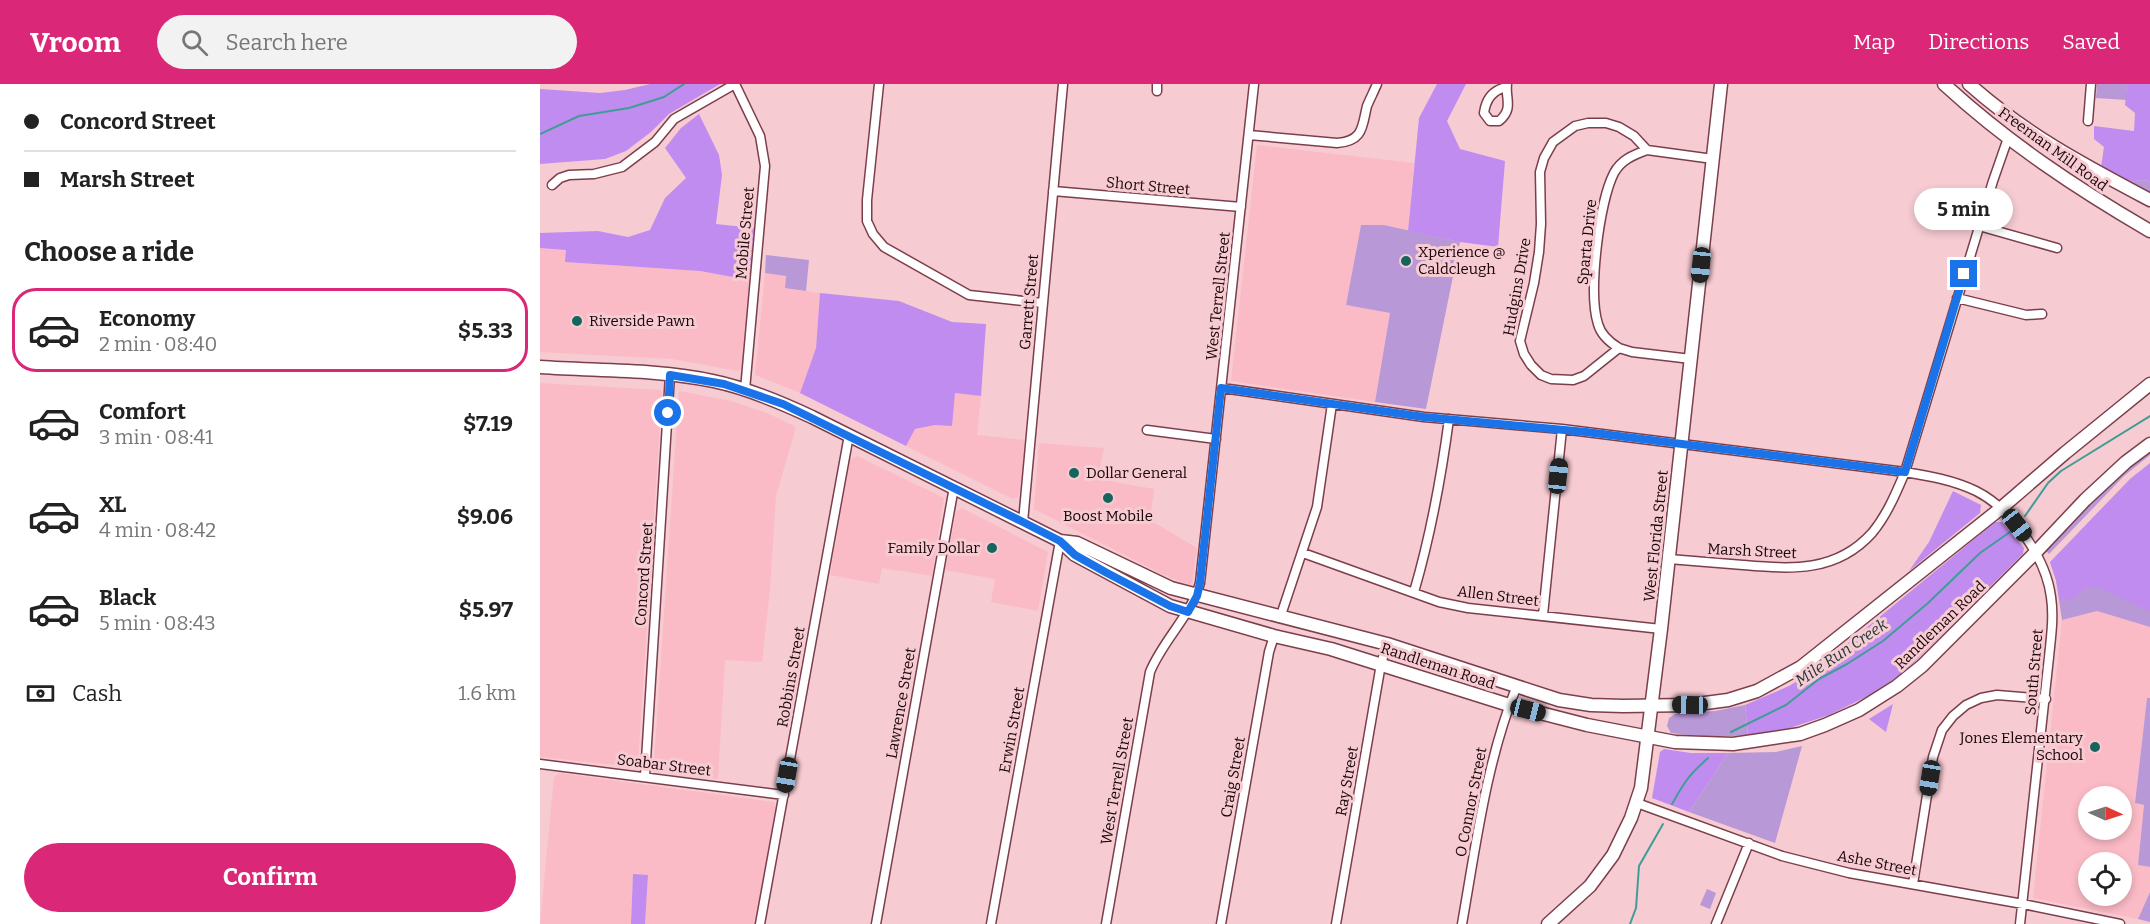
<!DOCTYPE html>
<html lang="en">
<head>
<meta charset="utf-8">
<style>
	:root { --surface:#fff; --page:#f2f2f2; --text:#222; --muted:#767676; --line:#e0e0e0; --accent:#db2777 }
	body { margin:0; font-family:Bitter,serif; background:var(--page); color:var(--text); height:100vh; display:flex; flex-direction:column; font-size:22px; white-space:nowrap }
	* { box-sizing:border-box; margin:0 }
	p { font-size:20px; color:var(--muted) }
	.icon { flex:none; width:33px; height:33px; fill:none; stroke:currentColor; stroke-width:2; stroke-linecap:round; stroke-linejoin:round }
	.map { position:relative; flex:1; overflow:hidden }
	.drawer { display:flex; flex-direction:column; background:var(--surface); width:540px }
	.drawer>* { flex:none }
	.top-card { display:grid; align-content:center; height:132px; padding:0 24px; background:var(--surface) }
	.needle { width:39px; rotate:93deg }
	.tools { position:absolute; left:1538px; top:702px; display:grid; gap:12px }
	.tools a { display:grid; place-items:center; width:54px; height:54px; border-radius:50%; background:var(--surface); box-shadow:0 3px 9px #0003; font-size:30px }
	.end { position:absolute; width:27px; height:27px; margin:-14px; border:8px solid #1a73e8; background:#fff; box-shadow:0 0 0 3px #fff }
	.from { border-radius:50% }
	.bubble { position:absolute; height:42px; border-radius:21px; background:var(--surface); box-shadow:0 3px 9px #0003; font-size:20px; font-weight:700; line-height:42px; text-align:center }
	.car { position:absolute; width:18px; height:36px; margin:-18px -9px; border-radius:8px; box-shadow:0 0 4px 2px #0007; background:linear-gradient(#222 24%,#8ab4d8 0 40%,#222 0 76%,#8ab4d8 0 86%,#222 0) }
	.top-card b { display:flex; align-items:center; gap:21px; height:57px; font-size:22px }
	.top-card b+b { border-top:2px solid var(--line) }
	.top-card i { width:15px; height:15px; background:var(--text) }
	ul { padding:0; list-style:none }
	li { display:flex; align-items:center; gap:18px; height:84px; margin:0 12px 9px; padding:0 12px; border:3px solid transparent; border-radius:24px }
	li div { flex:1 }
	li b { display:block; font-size:22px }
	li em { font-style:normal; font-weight:700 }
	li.selected { border-color:var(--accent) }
	li>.icon { width:54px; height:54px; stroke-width:1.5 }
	h2 { padding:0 24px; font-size:27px; line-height:72px }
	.pay { display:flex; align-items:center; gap:15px; height:66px; padding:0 24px; font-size:22px }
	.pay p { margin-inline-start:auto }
	.action { display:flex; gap:12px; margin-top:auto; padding:12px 24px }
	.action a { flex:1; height:69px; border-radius:36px; background:var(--accent); color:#fff; font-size:24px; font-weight:700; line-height:69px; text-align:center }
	header { display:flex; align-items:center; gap:36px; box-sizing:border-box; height:84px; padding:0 30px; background:var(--accent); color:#fff }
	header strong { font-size:28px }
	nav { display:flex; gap:33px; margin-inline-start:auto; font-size:21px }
	.search { width:420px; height:54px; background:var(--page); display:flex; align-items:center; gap:15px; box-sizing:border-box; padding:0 21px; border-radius:33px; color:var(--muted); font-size:22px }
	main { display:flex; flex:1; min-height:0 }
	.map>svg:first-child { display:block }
</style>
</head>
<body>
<header>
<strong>Vroom</strong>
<div class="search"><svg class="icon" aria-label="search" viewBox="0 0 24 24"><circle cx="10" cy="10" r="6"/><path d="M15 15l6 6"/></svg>Search here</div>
<nav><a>Map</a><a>Directions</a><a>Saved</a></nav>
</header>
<main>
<section class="drawer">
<div class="top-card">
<b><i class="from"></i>Concord Street</b>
<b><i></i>Marsh Street</b>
</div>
<h2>Choose a ride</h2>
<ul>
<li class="selected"><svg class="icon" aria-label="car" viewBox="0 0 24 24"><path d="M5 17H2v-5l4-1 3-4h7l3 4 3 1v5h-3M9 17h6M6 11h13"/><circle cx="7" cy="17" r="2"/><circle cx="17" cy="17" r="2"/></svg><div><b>Economy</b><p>2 min · 08:40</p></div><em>$5.33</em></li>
<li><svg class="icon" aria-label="car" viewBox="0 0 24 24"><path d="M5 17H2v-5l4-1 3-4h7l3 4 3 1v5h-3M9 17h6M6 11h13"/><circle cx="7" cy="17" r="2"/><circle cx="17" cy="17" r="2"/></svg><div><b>Comfort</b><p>3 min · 08:41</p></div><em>$7.19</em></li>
<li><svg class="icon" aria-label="car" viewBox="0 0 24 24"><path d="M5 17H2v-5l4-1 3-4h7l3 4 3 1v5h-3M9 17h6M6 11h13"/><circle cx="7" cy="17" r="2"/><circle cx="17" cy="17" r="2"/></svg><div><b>XL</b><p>4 min · 08:42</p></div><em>$9.06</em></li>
<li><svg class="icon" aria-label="car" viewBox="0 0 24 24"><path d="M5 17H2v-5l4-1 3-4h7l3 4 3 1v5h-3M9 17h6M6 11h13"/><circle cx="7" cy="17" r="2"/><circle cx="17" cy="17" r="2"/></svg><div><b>Black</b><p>5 min · 08:43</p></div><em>$5.97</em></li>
</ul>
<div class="pay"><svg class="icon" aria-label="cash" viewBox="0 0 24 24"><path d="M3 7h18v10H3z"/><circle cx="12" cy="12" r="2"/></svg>Cash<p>1.6 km</p></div>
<div class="action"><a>Confirm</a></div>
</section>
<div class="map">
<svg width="1610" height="840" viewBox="0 0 1610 840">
	<rect width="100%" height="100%" fill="#f6cbd2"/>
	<path fill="#fbbbc6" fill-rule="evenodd" d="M717,61l157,18 -6,68 -24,-6h-23l-15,80 44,8 -15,89 -144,-21z
		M0,164l26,1v13l134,9 49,9 -8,89 -3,2 -66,-12 -132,-7z
		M225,189l21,3 -1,12 35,5 -4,55 -16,45 -45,-18z
		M0,299l120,7 2,3 -24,370 -3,4 -95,-10z
		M139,307l52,10 38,13 27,13 -20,69 -6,93 -8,73 -37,-2 -7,119 -61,-9 -3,-7z
		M415,309l26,3 -4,39 48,5 -5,52 -2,5 -5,2 -107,-53 8,-17 21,-4z
		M499,359l65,5 -6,31 56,10 -4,31 47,28 -5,35 -3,2 -27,-11 -128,-65z
		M317,372l87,42 -12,78 -50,-8 -3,16 -49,-9 20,-115z
		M422,424l86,44 -10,59 -47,-9 4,-23 -50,-9 11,-58z
		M1557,527l53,16v71h-3l-12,105 9,2 -6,60 12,2v25l-12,27 -105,-21 29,-278zM1548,712h33v34h-33zM1548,778h33v34h-33z
		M19,689l215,29 2,5 -21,117h-110l3,-48 -15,-2 -2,50h-91l14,-147z"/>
	<path fill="#b998d8" d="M1557,0h30l-1,16 -30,-2z
		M1603,96l7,2v11l-22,-11z
		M821,141h23l76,17 -34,167 -51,-7 15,-89 -44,-8z
		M226,171l43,5 -3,31 -21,-3 1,-12 -21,-3z
		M1610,366v5l-26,21 -75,78 -3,-3c34,-35 66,-71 104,-101z
		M1610,459v84l-53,-16 -35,9 -6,-40 -6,-18z
		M1607,614h3v169l-12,-2 6,-60 -9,-2z
		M1205,621l3,30c-26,2 -51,2 -77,-2l-4,-7 2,-8 6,-4 40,-3z
		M1262,662l-27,97 -86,-31 39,-59 48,-1z
		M1167,805l9,4 -6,16 -10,-4z
		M1610,808v30l-12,-3z"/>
	<path fill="#c18cef" d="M110,0h70l-51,30 -18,18 -25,19 -21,8 -65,5v-75l60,4 25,-3z
		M897,0h29l-19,37 13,28 45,12 -7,86 -38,-5 -52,-11 11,-113z
		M1587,0h23v98l-7,-2 -15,2 -27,-15 3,-20 -10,-8v-13l40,5 1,-18 -10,-8z
		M159,30l20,41 3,20 -6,49 38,4 -5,52 -49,-9 -135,-9 1,-12 -26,-2v-15l58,-2 30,6 22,-7 15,-32 21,-20 -21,-30 16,-20z
		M280,209l79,8 53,21 34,2 -5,72 -26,-3 -3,33 -17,-1 -20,4 -9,17 -106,-53 16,-45z
		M1610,379v148l-52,-24 -12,1 -13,11 -13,2 -4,-21 -6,-18 80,-83z
		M1413,407l28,14 -1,8 -71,58 20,-29z
		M1455,438h7l22,26 -1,6 -120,119 -35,23 -39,19 -51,17 -30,3 -3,-30 44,-19 26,-16z
		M1353,620l-7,28 -17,-13z
		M1124,665l27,4h37l-39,59 -37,-14 8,-46z
		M93,790l15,1 -3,49h-14z"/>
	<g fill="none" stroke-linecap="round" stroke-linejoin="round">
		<path stroke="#3f9d96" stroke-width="2" d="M0,50l39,-18 50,-8 35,-11 20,-13
			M1485,432l23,-33 13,-12 89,-55
			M1191,648l55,-27 33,-26 28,-15 36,-23 45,-38 52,-50 30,-21
			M1132,720c13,-23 17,-29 36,-46
			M1090,840l6,-16 3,-42 24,-42"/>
		<g stroke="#7b3f4c" stroke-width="11">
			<path id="minor" d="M195,0l25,52 5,30 -20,224
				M339,0l-12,116v21l6,13 11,13 85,48 73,8
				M966,3c-14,4 -20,12 -22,26l6,8h9c15,-12 6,-23 8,-37
				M617,7v-7
				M1548,37l3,-37
				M709,51l88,8c27,-2 25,-17 30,-37 3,-7 7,-15 10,-22
				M12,101l8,-7 9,-3 25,-1 28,-7 33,-25 19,-23 61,-35
				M513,107l188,16
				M1439,142l78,22
				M1417,214l69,17 16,-1
				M1079,264c-10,-6 -18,-13 -21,-24 -10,-31 1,-122 16,-151 7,-13 19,-18 33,-23
				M1151,275l-59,-7 -13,-4 -35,28 -11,4 -22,-1 -10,-4 -10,-10 -7,-11 -4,-13 14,-58 5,-31 2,-28 -1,-52 4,-14 9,-16 22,-16 13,-3h18l13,4 15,9 13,14 66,9
				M682,304l202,29 138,12 343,43c24,4 48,8 71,19 36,18 70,67 75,106 3,20 0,40 -2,60l-29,267
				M607,346l69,9
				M483,438l40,-438
				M763,469l136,49 29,6 193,21
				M1129,475c24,2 49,4 74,6 48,4 93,8 129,-32 15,-18 24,-40 33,-61l88,-291 15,-43
				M874,508c17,-58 27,-113 35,-173
				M1003,531l19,-186
				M740,534l37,-111 15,-103
				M0,680l244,31
				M105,692l25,-401
				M1097,719l145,53 67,17 174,31 97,20
				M1373,800l20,-127 9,-27 11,-14 13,-11 15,-7 16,-3 49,4
				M220,840l89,-489
				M336,840l78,-437
				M451,840l69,-383
				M566,840l44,-252c13,-32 41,-56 50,-89l54,-499
				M681,840l48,-272 5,-16
				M796,840l45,-260 6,-20
				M922,840c14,-79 24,-161 54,-236
				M1176,840l33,-81"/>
		</g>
		<g stroke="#7b3f4c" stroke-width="15">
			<path id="secondary" d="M1008,840l42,-38 23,-31 18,-37 10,-30 20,-159 60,-545"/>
		</g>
		<g stroke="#7b3f4c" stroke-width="15">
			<path id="primary" d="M1404,0c63,58 132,104 206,147
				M1429,0c56,50 115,81 181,116
				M0,283c57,4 117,2 173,14 34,7 67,21 99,36l248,124 15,14 95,51 104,30 57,13 178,56 78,20 88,17 58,2 67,-10 25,-9 34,-15 38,-24 25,-20 113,-113 50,-53 41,-38 24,-18
				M520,457l17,2 94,45 216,56 172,56 32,5 32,1 67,-1 38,-5 29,-9 44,-24 199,-158 65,-56 85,-69"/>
		</g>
		<use href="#minor" stroke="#fff" stroke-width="8"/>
		<use href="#secondary" stroke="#fff" stroke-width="12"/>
		<use href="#primary" stroke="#fff" stroke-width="12"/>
	</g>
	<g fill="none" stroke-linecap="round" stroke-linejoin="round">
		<path stroke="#1a73e8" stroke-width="8" d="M128,329l2,-38 54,9 59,20 240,118 37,19 15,14 32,18 63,33 18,6 9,-16 3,-13 21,-195 203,29 162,15 319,40 59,-198"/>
	</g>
	<g fill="#17645e" stroke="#f6cbd2" stroke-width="2">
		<circle cx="866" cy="177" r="6"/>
		<circle cx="37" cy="237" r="6"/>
		<circle cx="534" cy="389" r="6"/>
		<circle cx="568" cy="414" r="6"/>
		<circle cx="452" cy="464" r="6"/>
		<circle cx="1555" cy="663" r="6"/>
	</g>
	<g text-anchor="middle" stroke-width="6" stroke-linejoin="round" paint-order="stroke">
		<g font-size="15" fill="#190408" stroke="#f6cbd2">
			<text transform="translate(1513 65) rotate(36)" y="5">Freeman Mill Road</text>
			<text transform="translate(608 102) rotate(5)" y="5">Short Street</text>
			<text transform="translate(205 149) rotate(-85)" y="5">Mobile Street</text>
			<text transform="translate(1047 158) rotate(-84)" y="5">Sparta Drive</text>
			<text transform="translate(977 203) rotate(-80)" y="5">Hudgins Drive</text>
			<text transform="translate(678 212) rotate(-84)" y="5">West Terrell Street</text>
			<text transform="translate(489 218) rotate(-85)" y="5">Garrett Street</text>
			<text transform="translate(1116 452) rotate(-84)" y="5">West Florida Street</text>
			<text transform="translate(1212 467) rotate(3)" y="5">Marsh Street</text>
			<text transform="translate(104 490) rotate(-86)" y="5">Concord Street</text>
			<text transform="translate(958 512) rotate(7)" y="5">Allen Street</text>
			<text transform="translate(1400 541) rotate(-44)" y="5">Randleman Road</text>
			<text transform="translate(898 582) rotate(18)" y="5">Randleman Road</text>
			<text transform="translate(1494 588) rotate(-85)" y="5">South Street</text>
			<text transform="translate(251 593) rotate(-80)" y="5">Robbins Street</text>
			<text transform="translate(361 619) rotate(-80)" y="5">Lawrence Street</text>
			<text transform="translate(472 646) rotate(-80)" y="5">Erwin Street</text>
			<text transform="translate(124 681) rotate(7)" y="5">Soabar Street</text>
			<text transform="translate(693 693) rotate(-80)" y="5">Craig Street</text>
			<text transform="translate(577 697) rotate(-80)" y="5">West Terrell Street</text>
			<text transform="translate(807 697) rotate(-80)" y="5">Ray Street</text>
			<text transform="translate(931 718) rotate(-79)" y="5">O Connor Street</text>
			<text transform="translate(1337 779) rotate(11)" y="5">Ashe Street</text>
		</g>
		<g font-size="15" fill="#190408" stroke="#f6cbd2" text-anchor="start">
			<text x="878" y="173">Xperience @<tspan x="878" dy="17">Caldcleugh</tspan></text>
			<text x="49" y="242">Riverside Pawn</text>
			<text x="546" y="394">Dollar General</text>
			<text x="568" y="437" text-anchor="middle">Boost Mobile</text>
			<text x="440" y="469" text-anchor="end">Family Dollar</text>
			<text x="1543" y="659" text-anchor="end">Jones Elementary<tspan x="1543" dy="17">School</tspan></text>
		</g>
		<g font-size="16" font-style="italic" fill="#1a3735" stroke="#f6cbd2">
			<text transform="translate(1301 568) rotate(-34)" y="6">Mile Run Creek</text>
		</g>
	</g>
</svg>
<div class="tools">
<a><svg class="needle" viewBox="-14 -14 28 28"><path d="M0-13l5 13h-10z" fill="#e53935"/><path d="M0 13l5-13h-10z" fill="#767676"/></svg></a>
<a><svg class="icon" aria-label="locate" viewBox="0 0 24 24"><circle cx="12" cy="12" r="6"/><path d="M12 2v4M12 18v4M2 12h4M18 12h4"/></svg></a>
</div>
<i class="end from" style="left:128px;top:329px"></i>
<i class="end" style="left:1424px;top:190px"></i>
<div class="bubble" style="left:1374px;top:104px;width:99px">5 min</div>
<i class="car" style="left:1161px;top:181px;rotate:186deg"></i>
<i class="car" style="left:1018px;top:392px;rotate:6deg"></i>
<i class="car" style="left:1477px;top:441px;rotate:142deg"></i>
<i class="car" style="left:1150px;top:621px;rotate:271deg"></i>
<i class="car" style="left:988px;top:626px;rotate:104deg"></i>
<i class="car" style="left:247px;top:691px;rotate:190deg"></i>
<i class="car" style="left:1390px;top:694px;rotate:189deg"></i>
</div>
</main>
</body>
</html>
